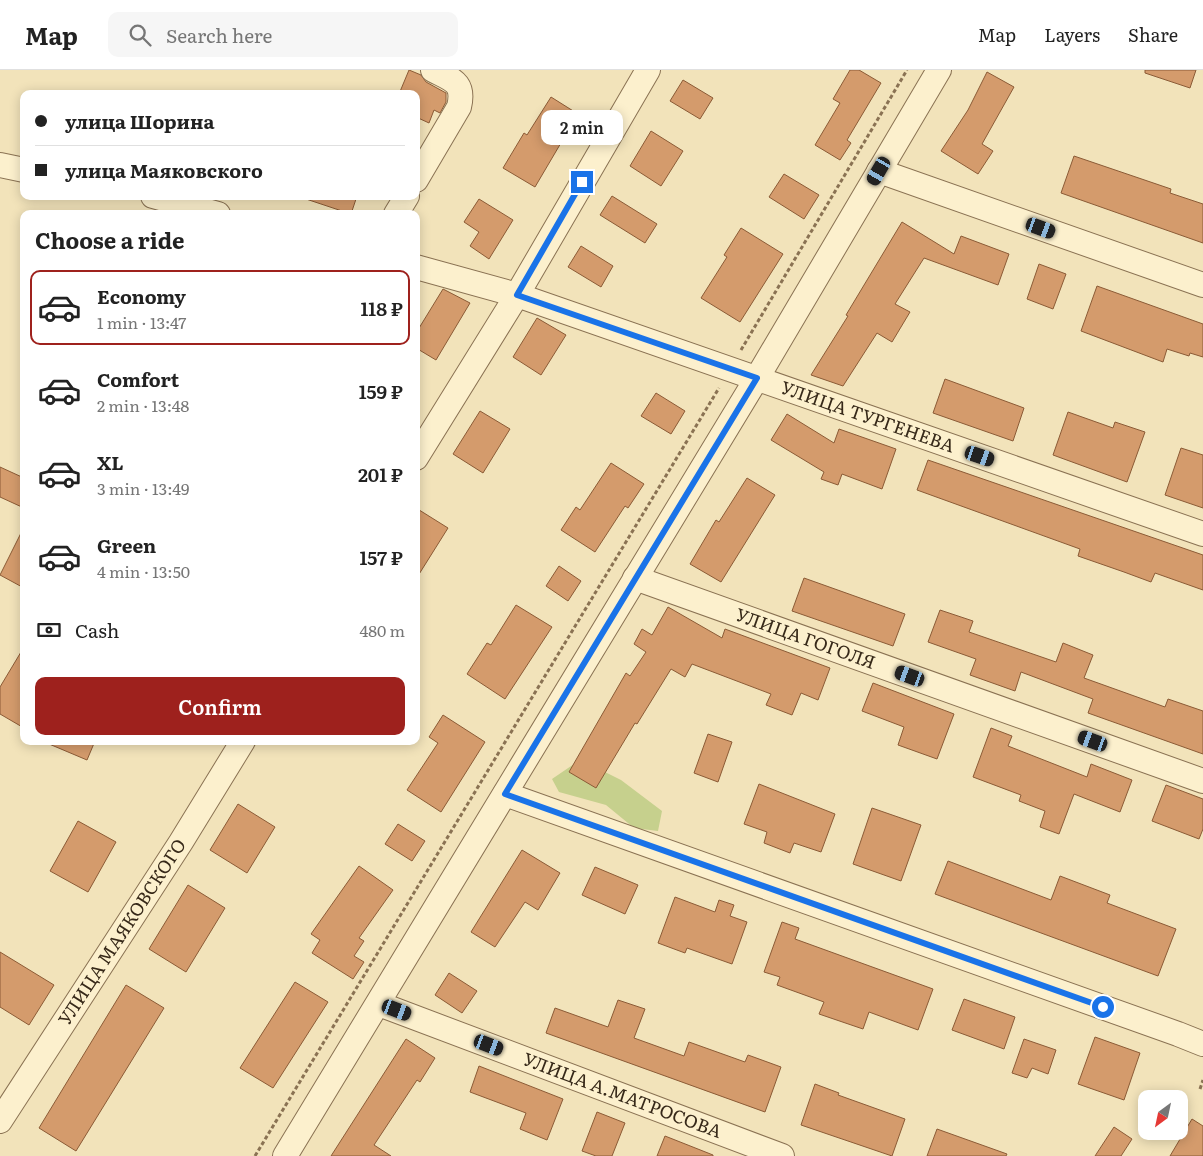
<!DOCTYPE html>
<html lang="en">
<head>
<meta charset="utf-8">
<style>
	:root { --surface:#fff; --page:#f6f6f6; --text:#222; --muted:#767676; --line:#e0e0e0; --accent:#9e211d }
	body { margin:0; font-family:Literata,serif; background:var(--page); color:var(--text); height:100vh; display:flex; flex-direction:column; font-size:19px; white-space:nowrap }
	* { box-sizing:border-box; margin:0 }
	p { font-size:16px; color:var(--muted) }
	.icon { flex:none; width:28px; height:28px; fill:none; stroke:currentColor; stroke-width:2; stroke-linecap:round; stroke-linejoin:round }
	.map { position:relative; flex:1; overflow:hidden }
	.side { position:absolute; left:20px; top:140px; width:400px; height:535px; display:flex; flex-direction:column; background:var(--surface); border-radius:10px; box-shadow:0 2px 12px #0003 }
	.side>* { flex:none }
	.top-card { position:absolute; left:20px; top:20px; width:400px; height:110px; border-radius:10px; box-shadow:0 2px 12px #0003; display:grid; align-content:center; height:110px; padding:0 15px; background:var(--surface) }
	.needle { width:32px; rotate:213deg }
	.controls { position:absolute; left:1138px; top:1020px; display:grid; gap:10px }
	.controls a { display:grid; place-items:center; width:50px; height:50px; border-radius:10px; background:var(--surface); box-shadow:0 2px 12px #0003; font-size:25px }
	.end { position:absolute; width:22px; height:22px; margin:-11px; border:6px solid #1a73e8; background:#fff; box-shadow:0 0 0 2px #fff }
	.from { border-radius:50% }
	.bubble { position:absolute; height:35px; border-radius:10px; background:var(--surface); box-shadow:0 2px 12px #0003; font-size:16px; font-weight:600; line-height:35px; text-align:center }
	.car { position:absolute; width:15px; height:30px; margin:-15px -8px; border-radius:6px; box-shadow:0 0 4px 1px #0007; background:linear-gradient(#222 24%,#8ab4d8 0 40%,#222 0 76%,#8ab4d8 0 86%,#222 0) }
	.top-card b { display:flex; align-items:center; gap:18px; height:48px; font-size:19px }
	.top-card b+b { border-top:1px solid var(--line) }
	.top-card i { width:12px; height:12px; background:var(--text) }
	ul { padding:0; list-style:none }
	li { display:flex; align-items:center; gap:15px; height:75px; margin:0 10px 8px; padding:0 5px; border:2px solid transparent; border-radius:10px }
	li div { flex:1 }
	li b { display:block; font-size:19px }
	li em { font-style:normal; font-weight:600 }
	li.selected { border-color:var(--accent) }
	li>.icon { width:45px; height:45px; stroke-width:1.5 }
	h2 { padding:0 15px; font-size:22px; line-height:60px }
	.pay { display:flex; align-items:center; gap:12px; height:55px; padding:0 15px; font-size:19px }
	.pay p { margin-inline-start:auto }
	.action { display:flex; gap:10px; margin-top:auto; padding:10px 15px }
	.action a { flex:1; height:58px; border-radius:10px; background:var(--accent); color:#fff; font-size:20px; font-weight:600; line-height:58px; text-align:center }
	header { display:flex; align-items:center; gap:30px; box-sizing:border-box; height:70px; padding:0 25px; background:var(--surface); border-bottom:1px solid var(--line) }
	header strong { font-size:24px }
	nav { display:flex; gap:28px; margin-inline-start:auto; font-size:18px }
	.search { width:350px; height:45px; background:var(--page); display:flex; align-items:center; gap:12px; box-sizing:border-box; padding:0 18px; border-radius:10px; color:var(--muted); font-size:19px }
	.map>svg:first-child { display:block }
</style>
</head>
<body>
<header>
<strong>Map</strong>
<div class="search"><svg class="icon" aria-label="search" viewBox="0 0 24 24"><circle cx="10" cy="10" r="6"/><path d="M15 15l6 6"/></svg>Search here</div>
<nav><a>Map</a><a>Layers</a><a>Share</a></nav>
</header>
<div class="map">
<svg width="1203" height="1086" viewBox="0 0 1203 1086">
	<rect width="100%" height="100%" fill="#f2e3ba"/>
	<path fill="#c6d08d" d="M574,694l27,6 20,10 41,31 -4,20 -24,-3 -28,-23 -47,-13 -7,-13z"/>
	<path fill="#d49b6c" stroke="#8b5b36" d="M409,0l12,5 5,7 20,11v9l-6,11 -6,-3 -5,13 -13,-6v-23h-17z
		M850,0h9l22,13 -34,57 4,3 -11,17 -25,-15 25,-42 -7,-4z
		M1145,0h51l-6,18 -45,-15z
		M987,2l27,15 -32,57 11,7 -15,23 -37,-23 27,-41z
		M683,10l30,18 -13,21 -30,-18z
		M551,27l27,17 -43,73 -32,-19 21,-35 3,2z
		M651,61l32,20 -22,35 -31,-20z
		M1074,86l97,33 -1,4 33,11v39l-142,-50z
		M784,104l35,21 -15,24 -35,-22z
		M307,126h50l-6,18 -45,-15z
		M612,126l45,28 -12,19 -45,-28z
		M479,129l34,21 -24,39 -19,-13 9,-14 -15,-10z
		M902,152l52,32 7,-18 48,18 -11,31 -74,-27 -29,46 15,8 -18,30 -15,-9 -34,53 -32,-11 37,-59 -2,-1z
		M741,158l42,26 -43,68 -39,-24 26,-41 -3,-2z
		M581,176l32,20 -12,21 -33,-20z
		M1039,194l27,10 -13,35 -26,-10z
		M1097,216l106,38v33l-13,-4 -1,3 -22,-7 -4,13 -82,-31z
		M443,219l27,14 -34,57 -20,-12v-15z
		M537,248l29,17 -25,40 -28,-18z
		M945,309l79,29 -11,33 -80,-28z
		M656,323l29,18 -14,23 -30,-18z
		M480,341l30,18 -27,44 -30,-19z
		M1068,342l45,16 2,-6 30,10 -18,50 -74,-27z
		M787,344l47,29 5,-14 57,20 -14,40 -40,-15 -4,11 -17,-6 3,-7 -53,-32z
		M1181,378l22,7v53l-38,-13z
		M928,390l275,95v35l-48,-17 -4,9 -27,-10 -46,-16 2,-7 -163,-59z
		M611,393l33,21 -16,24 -3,-2 -30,46 -34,-22 15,-23 4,3z
		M0,397l24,11v30l-24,-11z
		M747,408l28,17 -54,87 -31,-18 26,-44 3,2z
		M416,438l32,20 -32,51z
		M24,457v61l-24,-13z
		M559,496l22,15 -13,20 -22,-15z
		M804,508l101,36 -12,32 -101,-35z
		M516,535l36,22 -47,72 -38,-25 20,-31 4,2z
		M668,537l54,31 3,-9 105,39 -12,32 -17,-7 -9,22 -26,-10 5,-11 -79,-30 -7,13 -14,-8 -34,55 -2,-1 -39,65 -27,-16 57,-99 4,3 16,-24 -12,-8 8,-15 10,6z
		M940,540l33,11 -4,11 87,30 7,-19 30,12 -9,23 81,29 3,-8 35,12v43l-115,-41 5,-14 -72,-27 -6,19 -45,-16 6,-16 -48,-17z
		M24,577v81l-24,-14v-27z
		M873,613l81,31 -17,45 -39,-14 6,-18 -42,-16z
		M443,645l42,27 -44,70 -34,-22 31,-47 -9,-6z
		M991,658l21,8 -4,10 79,31 4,-13 41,16 -12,32 -46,-18 -15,40 -19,-7 5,-16 -26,-10 2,-6 -48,-18z
		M708,664l24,8 -14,40 -24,-9z
		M42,671h53l-8,19z
		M759,714l76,30 -14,38 -27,-9 -4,10 -26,-10 3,-11 -23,-8z
		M1166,715l37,14v30l-4,10 -47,-18z
		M238,734l37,23 -28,46 -37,-23z
		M872,738l49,17 -20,56 -48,-17z
		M78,751l38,21 -28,50 -38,-21z
		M398,754l27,17 -13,20 -27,-17z
		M522,780l38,23 -22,37 -13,-8 -30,45 -24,-15z
		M948,791l103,39 9,-24 50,19 -3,8 69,26 -18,47 -223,-82z
		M359,796l34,24 -34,48 5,3 -10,15 10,6 -11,17 -41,-26 8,-13 -9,-6z
		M595,797l43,18 -13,29 -43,-19z
		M188,815l37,23 -39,64 -37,-23z
		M675,827l40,15 4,-12 15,5 -4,11 17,6 -15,42 -45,-16 -2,5 -27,-10z
		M782,852l17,6 -4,11 138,50 -15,41 -49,-18 -6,17 -44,-15 5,-12 -47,-17 3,-8 -16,-5z
		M0,882l54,33 -25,40 -29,-18z
		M449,903l28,18 -15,22 -27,-18z
		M295,912l33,20 -55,86 -33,-20z
		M126,915l38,23 -88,143 -37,-23z
		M964,929l51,18 -11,32 -52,-19z
		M618,930l27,9 -11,29 50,18 5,-14 56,20 3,-7 33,12 -16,45 -219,-79 9,-25 53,19z
		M1095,967l45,16 -16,47 -46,-16z
		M406,969l29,19 -15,24 -3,-2 -43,65 17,11h-60z
		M1024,969l32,11 -8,24 -16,-6 -5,10 -15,-5z
		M479,996l84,33 -16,41 -27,-11 6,-16 -56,-21z
		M815,1014l24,9 -1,2 67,24 -13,37 -91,-31z
		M597,1042l28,11 -13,33h-16l-14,-5z
		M1192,1049l11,7v30h-33z
		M1114,1057l18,12 -11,17h-26z
		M937,1059l70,25 -1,2h-79z
		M665,1066l48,19v1h-56z"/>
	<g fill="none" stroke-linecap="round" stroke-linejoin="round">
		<g stroke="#8a7253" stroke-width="26">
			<g id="minor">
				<path d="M0,95l24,5"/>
				<path d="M879,101l324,114"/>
				<path d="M416,110l43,-73c6,-25 -7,-27 -26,-37"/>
				<path d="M153,126l65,18"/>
				<path d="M396,144l11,-18"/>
				<path id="s1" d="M416,197l101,28 686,239"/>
				<path d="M416,388l101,-163 131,-225"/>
				<path id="s2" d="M635,508l568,203"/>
				<path d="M505,724l673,240 25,10"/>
				<path id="s3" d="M379,934l403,152"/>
				<path id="s4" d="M0,1051l181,-279 62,-101"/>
				<path d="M285,1086l472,-778 182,-308"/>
			</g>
		</g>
		<path stroke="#8a7253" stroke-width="3" stroke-dasharray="4 2.5" stroke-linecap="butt" d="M741,280l166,-280
			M1200,1019l3,-9
			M255,1086l464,-768"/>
		<use href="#minor" stroke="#fcf0cd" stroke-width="24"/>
	</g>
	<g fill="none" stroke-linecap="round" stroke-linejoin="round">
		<path stroke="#1a73e8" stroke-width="6" d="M582,112l-65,113 240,83 -252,416 598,213"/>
	</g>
	<g text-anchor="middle" stroke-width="4" stroke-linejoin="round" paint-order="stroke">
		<g font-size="18" fill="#372919" stroke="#f9edca">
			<text dy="6" stroke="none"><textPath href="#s1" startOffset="476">УЛИЦА ТУРГЕНЕВА</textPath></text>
			<text dy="6" stroke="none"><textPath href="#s2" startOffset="181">УЛИЦА ГОГОЛЯ</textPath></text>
			<text dy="6" stroke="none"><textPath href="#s4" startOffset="225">УЛИЦА МАЯКОВСКОГО</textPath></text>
			<text dy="6" stroke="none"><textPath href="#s3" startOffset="260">УЛИЦА А.МАТРОСОВА</textPath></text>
		</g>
	</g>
</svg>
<div class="controls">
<a><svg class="needle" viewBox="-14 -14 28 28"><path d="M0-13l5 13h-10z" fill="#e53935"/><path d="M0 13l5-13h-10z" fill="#767676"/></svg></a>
</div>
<i class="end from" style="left:1103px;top:937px"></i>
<i class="end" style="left:582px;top:112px"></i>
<div class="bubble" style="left:541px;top:40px;width:82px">2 min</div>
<i class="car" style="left:879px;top:101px;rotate:210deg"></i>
<i class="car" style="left:1041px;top:158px;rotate:110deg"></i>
<i class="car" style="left:980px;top:386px;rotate:109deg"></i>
<i class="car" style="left:910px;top:606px;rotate:290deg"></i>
<i class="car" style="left:1093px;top:671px;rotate:290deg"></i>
<i class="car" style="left:397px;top:940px;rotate:111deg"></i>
<i class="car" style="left:489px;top:975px;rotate:111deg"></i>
<div class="top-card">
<b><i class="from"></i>улица Шорина</b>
<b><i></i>улица Маяковского</b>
</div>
<section class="side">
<h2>Choose a ride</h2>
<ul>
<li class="selected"><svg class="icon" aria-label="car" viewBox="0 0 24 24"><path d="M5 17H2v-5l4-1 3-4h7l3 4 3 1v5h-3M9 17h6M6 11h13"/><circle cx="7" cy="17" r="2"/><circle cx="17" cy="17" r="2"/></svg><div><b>Economy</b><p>1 min · 13:47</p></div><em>118 ₽</em></li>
<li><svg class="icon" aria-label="car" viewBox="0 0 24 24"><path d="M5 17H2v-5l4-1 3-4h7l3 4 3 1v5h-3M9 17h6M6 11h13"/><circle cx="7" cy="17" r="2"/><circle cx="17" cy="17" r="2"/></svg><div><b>Comfort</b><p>2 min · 13:48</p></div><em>159 ₽</em></li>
<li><svg class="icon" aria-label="car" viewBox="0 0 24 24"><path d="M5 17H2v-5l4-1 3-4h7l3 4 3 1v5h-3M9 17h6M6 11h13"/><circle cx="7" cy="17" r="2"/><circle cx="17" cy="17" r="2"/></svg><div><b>XL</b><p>3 min · 13:49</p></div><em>201 ₽</em></li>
<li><svg class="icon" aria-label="car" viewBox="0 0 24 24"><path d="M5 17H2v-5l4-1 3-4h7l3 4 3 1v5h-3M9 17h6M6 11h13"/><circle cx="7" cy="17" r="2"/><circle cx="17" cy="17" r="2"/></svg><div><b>Green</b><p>4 min · 13:50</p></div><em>157 ₽</em></li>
</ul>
<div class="pay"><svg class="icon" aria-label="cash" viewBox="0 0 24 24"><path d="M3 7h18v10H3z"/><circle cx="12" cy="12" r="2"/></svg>Cash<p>480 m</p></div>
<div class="action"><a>Confirm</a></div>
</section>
</div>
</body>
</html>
